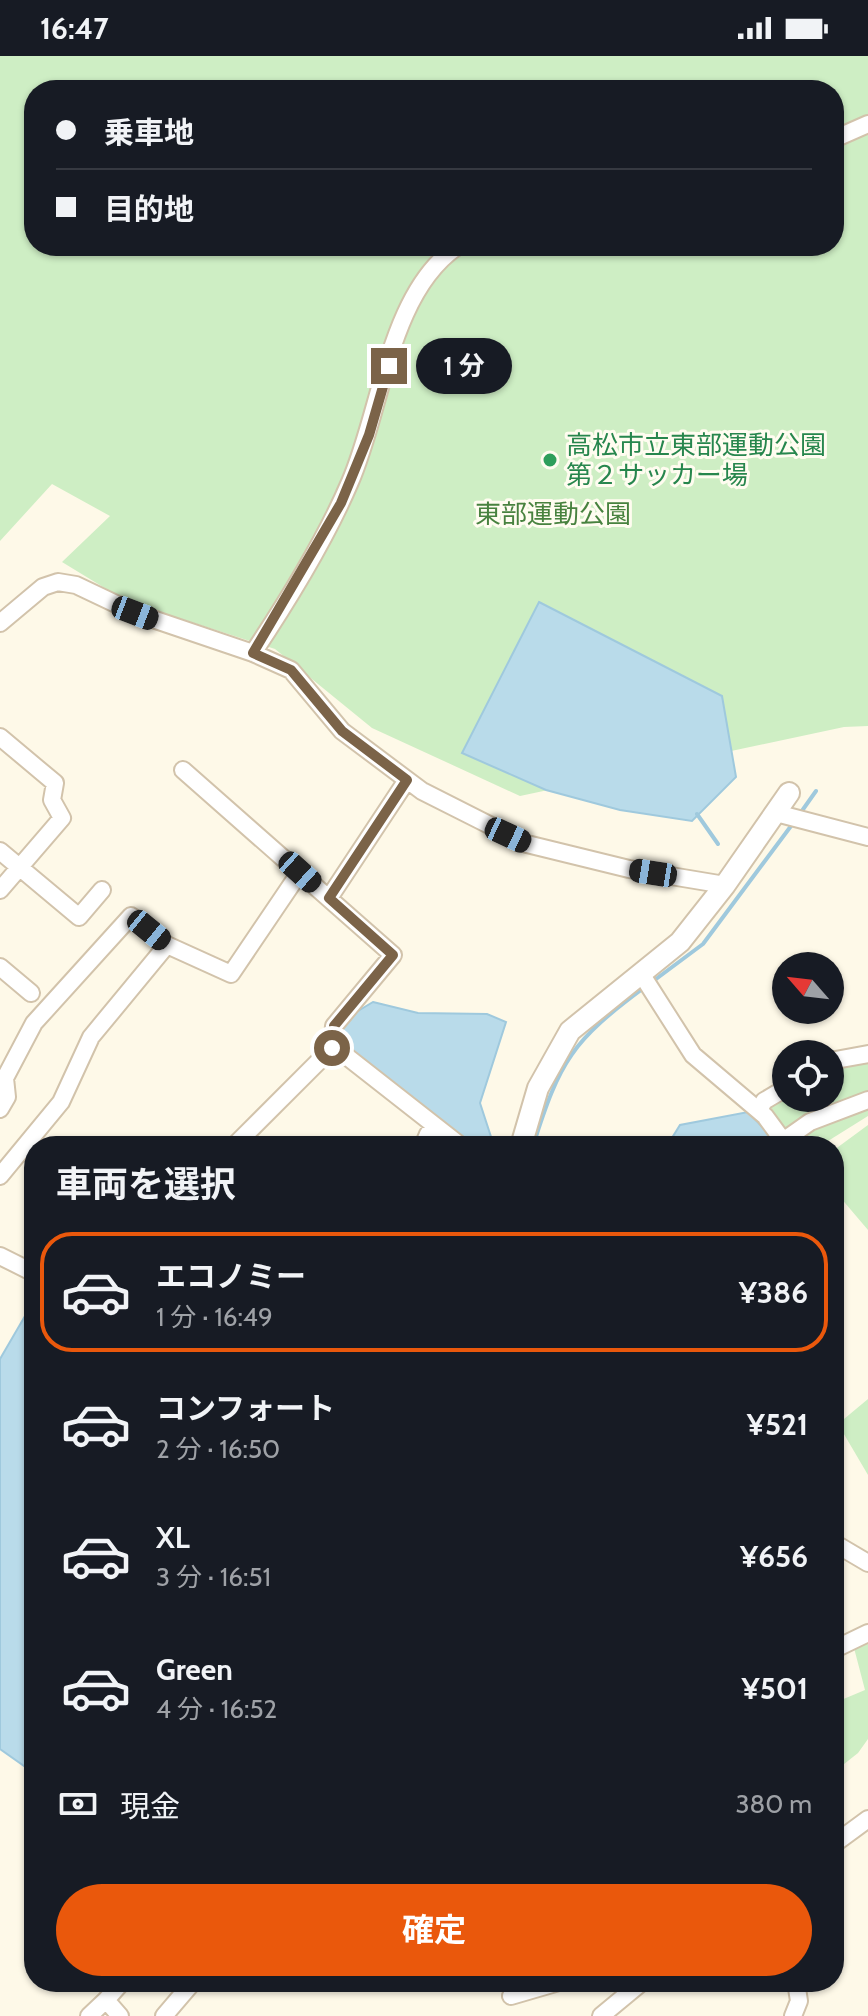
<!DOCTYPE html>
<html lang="ja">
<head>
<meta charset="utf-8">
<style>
	:root { --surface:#171b24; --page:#20242c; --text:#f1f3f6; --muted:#9ea1a6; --line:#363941; --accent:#ea580c }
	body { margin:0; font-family:Cabin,"Noto Sans JP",sans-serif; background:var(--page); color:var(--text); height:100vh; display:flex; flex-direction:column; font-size:30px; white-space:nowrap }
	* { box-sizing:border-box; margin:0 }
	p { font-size:26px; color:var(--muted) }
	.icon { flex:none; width:44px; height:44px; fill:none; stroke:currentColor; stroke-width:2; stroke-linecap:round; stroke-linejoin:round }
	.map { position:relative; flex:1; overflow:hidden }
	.details { position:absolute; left:24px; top:1080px; width:820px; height:856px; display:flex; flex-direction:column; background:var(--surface); border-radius:32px; box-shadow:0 2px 6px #0004 }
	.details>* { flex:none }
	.banner { position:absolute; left:24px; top:24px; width:820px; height:176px; border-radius:32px; box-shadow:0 2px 6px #0004; display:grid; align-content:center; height:176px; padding:0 32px; background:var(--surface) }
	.needle { width:52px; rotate:298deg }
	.fabs { position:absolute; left:772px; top:896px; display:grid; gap:16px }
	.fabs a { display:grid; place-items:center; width:72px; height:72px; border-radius:50%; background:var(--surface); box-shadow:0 2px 6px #0004; font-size:40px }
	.end { position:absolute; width:36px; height:36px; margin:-18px; border:10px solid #7b6348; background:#fff; box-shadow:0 0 0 4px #fff }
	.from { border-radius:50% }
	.bubble { position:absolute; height:56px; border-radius:28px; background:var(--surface); box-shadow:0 2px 6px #0004; font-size:26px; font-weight:700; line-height:56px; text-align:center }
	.car { position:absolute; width:24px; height:48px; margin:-24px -12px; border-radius:10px; box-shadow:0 0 6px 2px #0007; background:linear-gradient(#222 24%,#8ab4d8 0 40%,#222 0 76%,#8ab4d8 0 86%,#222 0) }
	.banner b { display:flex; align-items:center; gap:28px; height:76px; font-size:30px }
	.banner b+b { border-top:2px solid var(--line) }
	.banner i { width:20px; height:20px; background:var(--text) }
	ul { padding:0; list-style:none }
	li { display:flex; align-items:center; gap:24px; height:120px; margin:0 16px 12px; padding:0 16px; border:4px solid transparent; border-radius:32px }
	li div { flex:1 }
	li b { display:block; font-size:30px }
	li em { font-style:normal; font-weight:700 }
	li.active { border-color:var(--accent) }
	li>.icon { width:72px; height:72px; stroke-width:1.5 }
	h2 { padding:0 32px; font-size:36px; line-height:96px }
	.pay { display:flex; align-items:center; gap:20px; height:88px; padding:0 32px; font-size:30px }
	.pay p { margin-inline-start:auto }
	.cta { display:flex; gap:16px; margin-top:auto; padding:16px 32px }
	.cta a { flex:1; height:92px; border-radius:48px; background:var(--accent); color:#fff; font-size:32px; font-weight:700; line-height:92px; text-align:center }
	.status { display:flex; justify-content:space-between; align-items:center; height:56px; padding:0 40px; background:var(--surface); direction:ltr }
	.status svg { height:22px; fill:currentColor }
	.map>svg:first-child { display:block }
</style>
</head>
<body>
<div class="status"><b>16:47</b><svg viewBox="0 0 49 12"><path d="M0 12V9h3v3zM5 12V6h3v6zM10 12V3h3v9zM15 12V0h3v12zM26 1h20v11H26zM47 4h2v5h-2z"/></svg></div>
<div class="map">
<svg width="868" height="1960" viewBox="0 0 868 1960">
	<rect width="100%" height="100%" fill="#fef9e8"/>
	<path fill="#ceeec4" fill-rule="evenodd" d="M0,0h868v670l-24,1 -324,69 -148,-68 -97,-79 -149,-48 -64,-39 48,-46 -58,-32 -52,57zM34,34h800v156h-800z
		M868,1002v58l-48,30h-26l-26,-44 18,-11v7h44v-34z
		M868,1069v105l-34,-40v-40z
		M868,1343v76l-30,-51z
		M868,1584v99l-10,14 -24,19v-69l31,-13 -11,-42z"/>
	<path fill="#b9dbea" stroke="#9fc9dd" stroke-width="2" d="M539,546l183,94 14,81 -44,44 -72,-11 -74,-20 -84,-37z
		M373,946l45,11 69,1 19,8 -26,81 14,43h-23l-125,-100 -5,-17 12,-15z
		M748,1056l21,22 4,12h-106l13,-21z
		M34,1256v461l-34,-24v-390l25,-43z"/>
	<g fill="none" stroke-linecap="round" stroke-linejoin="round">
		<path stroke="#9fc9dd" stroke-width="4" d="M697,758l21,30
			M799,759l17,-24
			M652,926l51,-38 91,-122
			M533,1090c27,-86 39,-105 112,-159"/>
		<g stroke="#d2c3ab" stroke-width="20">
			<path id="minor" d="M834,83l34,-15
				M0,567l43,-36 15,-5 18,3 59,28 118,40 38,17 51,61 80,60 105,53 102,25 96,16
				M253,597c36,-54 72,-112 97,-171 32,-73 39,-190 108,-236
				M0,681l55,46 -3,17 10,18 -62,72
				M183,714l210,185 -59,71 -2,22 -98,98
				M776,757l92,24
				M0,795l79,66 23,-27
				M329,842l78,-118
				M0,911l31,26
				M642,919l51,80 72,61 22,30
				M332,992h4l125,98
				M830,1005l38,-7
				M0,1053l7,-12 -2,-19 29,-55 97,-107 36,29
				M759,1055l5,-10 22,-13
				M783,1085l27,-19 58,-22
				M423,1090l5,-12 19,10
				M0,1120l61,-74 30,-65 76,-92 64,29 69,-102
				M0,1200l34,17
				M834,1487l34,20
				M834,1588l5,3 29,-14
				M834,1788l34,-25
				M511,1940l48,-14
				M89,1960l17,-16
				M120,1960l-14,-16 16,-18
				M164,1960l29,-34
				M601,1960l41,-34
				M793,1960l6,-15 -3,-19"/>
		</g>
		<g stroke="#d2c3ab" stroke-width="24">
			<path id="tertiary" d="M521,1090l17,-58 32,-57 110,-89 45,-57 64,-92"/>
		</g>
		<use href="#minor" stroke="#fff" stroke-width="16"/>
		<use href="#tertiary" stroke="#fff" stroke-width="20"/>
	</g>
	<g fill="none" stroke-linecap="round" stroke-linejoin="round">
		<path stroke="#7b6348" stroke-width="10" d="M332,992l2,-22 59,-71 -64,-57 78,-118 -65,-49 -51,-61 -38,-17 88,-150 28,-68 20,-69"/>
	</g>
	<circle fill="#2e9e5b" stroke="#fffcf0" stroke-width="3" cx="550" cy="404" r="8"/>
	<g text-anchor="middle" stroke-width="6" stroke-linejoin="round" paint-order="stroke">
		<g font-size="26" fill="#27864d" stroke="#fffcf0" text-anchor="start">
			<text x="566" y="398">高松市立東部運動公園<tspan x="566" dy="30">第２サッカー場</tspan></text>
		</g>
		<g font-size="26" fill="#48823f" stroke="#fffcf0">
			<text x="553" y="467">東部運動公園</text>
		</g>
	</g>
</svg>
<div class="fabs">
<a><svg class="needle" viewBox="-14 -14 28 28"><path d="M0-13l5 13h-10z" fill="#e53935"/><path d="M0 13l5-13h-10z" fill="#9ea1a6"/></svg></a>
<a><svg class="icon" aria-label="locate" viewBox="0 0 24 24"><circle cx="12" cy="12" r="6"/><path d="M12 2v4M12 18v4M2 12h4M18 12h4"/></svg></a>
</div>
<i class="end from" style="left:332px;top:992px"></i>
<i class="end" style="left:389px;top:310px"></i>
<div class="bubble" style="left:416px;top:282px;width:96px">1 分</div>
<i class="car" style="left:135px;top:557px;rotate:111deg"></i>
<i class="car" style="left:508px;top:779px;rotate:115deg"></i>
<i class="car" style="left:300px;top:816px;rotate:132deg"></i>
<i class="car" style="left:653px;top:817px;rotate:279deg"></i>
<i class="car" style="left:149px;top:874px;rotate:129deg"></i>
<div class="banner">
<b><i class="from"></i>乗車地</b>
<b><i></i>目的地</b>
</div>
<section class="details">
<h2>車両を選択</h2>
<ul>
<li class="active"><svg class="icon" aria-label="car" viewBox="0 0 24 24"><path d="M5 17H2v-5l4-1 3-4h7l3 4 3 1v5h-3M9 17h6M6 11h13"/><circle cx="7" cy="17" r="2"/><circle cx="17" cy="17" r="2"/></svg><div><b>エコノミー</b><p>1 分 · 16:49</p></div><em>¥386</em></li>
<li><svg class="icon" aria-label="car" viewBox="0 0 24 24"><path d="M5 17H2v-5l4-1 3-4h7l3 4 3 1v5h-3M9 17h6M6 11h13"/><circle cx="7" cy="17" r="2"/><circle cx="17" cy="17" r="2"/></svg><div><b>コンフォート</b><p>2 分 · 16:50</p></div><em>¥521</em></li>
<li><svg class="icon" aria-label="car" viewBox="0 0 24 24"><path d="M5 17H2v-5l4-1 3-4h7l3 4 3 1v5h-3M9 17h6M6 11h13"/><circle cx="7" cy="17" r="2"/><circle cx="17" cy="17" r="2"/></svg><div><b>XL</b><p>3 分 · 16:51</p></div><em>¥656</em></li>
<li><svg class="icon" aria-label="car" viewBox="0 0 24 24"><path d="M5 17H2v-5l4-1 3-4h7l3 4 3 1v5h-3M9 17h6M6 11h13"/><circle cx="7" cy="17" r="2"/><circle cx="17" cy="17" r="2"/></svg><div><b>Green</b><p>4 分 · 16:52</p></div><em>¥501</em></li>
</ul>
<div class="pay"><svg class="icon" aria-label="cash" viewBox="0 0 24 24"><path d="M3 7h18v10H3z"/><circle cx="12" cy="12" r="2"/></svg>現金<p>380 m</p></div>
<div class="cta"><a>確定</a></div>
</section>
</div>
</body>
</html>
